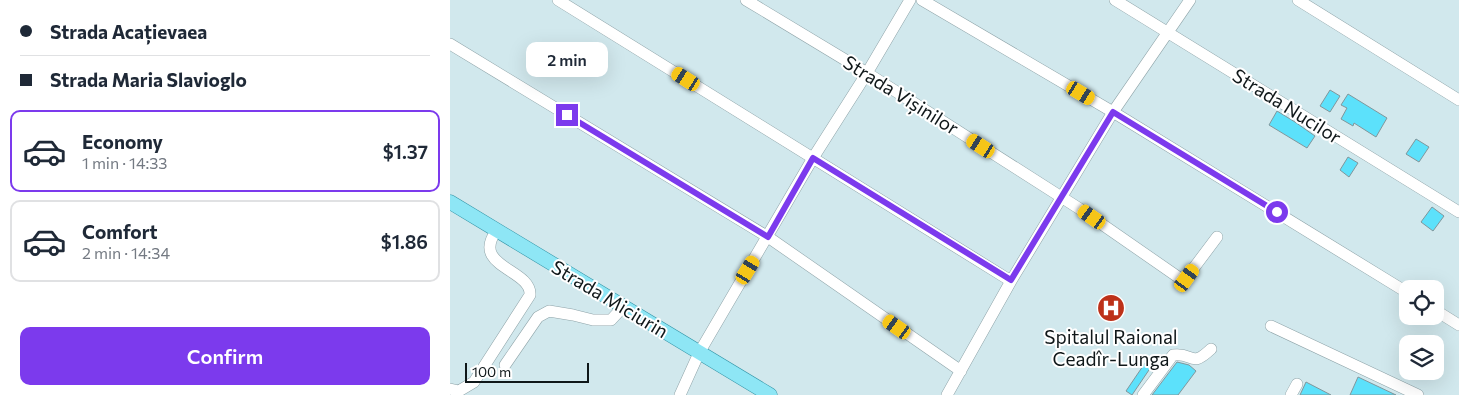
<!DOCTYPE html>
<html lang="en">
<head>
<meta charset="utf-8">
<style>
	:root { --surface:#fff; --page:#f2f2f3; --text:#1f2937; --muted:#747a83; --line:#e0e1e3; --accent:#7c3aed }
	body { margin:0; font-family:Commissioner,sans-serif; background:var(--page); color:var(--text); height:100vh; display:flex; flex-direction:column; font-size:19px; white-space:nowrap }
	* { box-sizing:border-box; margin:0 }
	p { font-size:16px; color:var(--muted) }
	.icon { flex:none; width:28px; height:28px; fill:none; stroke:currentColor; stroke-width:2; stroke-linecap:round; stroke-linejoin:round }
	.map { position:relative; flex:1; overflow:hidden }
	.sheet { display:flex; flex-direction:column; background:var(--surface); width:450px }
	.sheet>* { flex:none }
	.guide { display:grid; align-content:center; height:110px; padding:0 20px; background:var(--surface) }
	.controls { position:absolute; left:949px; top:280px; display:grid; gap:10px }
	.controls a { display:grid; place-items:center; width:45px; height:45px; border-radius:10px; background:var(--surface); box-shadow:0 5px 20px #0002; font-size:25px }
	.scale { position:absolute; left:15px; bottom:12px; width:124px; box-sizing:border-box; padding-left:5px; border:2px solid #0f1719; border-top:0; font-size:14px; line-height:18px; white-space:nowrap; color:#0f1719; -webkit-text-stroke:4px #fff; paint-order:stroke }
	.end { position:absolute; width:22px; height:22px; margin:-11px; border:6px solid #7c3aed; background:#fff; box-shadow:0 0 0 2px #fff }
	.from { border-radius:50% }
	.bubble { position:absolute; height:35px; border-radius:10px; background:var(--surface); box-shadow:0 5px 20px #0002; font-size:16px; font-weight:600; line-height:35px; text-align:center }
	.car { position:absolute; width:15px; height:30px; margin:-15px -8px; border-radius:6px; box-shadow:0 0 4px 1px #0007; background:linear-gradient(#f5c518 24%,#345 0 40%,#f5c518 0 76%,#345 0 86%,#f5c518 0) }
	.guide b { display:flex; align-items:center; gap:18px; height:48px; font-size:19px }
	.guide b+b { border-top:1px solid var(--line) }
	.guide i { width:12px; height:12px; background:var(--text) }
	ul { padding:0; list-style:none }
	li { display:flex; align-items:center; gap:15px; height:82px; margin:0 10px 8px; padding:0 10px; border:2px solid var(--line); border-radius:10px }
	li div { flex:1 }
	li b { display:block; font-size:19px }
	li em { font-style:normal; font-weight:600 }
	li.on { border-color:var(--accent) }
	li>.icon { width:45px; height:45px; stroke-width:1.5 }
	.action { display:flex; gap:10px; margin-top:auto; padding:10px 20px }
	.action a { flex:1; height:58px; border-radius:10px; background:var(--accent); color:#fff; font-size:20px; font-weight:600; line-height:58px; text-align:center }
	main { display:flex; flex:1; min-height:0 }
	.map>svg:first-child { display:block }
</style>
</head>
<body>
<main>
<section class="sheet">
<div class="guide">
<b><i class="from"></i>Strada Acațievaea</b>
<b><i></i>Strada Maria Slavioglo</b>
</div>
<ul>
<li class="on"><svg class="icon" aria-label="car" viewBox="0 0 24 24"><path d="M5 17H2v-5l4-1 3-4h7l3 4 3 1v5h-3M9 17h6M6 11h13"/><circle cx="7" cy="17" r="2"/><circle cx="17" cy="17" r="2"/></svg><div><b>Economy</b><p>1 min · 14:33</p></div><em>$1.37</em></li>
<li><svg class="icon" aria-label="car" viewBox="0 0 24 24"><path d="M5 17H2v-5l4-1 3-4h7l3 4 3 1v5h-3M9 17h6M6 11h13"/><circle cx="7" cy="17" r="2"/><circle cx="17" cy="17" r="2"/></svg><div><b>Comfort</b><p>2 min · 14:34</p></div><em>$1.86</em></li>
</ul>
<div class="action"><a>Confirm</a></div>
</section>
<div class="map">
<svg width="1009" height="395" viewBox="0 0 1009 395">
	<rect width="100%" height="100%" fill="#d1e8ed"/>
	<path fill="#5ce1fb" stroke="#81969b" d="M880,90l10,6 -10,16 -10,-6z
		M898,94l39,24 -11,19 -22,-14 -1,3 -12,-7 6,-11 -6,-3z
		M827,111l18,11 20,14 -8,12 -38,-23z
		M966,139l13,8 -10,15 -13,-8z
		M898,157l10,6 -9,14 -9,-7z
		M982,207l12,9 -11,15 -12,-9z
		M727,362l12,3 7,6 -18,24h-26z
		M695,363l6,4 -19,28 -6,-4z
		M908,377l38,18h-46z
		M856,382l25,13h-31z"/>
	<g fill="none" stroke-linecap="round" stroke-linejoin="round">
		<g stroke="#8ea3a8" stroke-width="12">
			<path id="minor" d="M108,0l453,281
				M296,0l121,73 213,136 98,68 5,2 4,-2 30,-40
				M472,0l191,112 295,181
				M665,0l344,212
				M848,0l161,100
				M0,44l318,193 193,134
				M985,310l24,15
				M821,326l147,69
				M55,365l33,-48 11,-6 24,4 20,5h18l12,-13
				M0,389l9,2 15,-9 56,-87c2,-26 -61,-28 -33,-65
				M230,395l19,-42 114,-195 54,-85 43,-73
				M497,395l64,-114 102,-169 77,-112
				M693,395l30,-40c21,-3 17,14 38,-6
				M841,395l6,-11"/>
		</g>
		<g stroke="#3192a4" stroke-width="15">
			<path id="major" d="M0,202l320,193"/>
		</g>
		<use href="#minor" stroke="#fff" stroke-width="11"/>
		<use href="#major" stroke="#8ee6f5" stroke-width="14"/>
	</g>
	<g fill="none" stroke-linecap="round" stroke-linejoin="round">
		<path stroke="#7c3aed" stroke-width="6" d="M117,115l201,122 45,-79 198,122 102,-168 164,100"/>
	</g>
	<defs>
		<g id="hospital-disc" transform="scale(1.4375)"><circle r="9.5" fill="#bd3119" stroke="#fff"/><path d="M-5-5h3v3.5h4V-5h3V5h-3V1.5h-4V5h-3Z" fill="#fff"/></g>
	</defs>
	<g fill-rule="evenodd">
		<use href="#hospital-disc" x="661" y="308"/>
	</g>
	<g text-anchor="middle" stroke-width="4" stroke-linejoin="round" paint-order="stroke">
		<g font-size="19" fill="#0f1719" stroke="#fff">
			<text transform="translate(451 95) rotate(32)" y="7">Strada Vișinilor</text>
			<text transform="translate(837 106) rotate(32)" y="7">Strada Nucilor</text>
			<text transform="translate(160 299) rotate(31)" y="7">Strada Miciurin</text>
		</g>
		<g font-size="19" fill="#0f1719" stroke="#fff">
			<text x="661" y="344">Spitalul Raional<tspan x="661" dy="22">Ceadîr-Lunga</tspan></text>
		</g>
	</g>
</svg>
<div class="controls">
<a><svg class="icon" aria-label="locate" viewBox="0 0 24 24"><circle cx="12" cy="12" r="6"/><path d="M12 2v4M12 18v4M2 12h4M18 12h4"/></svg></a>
<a><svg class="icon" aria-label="layers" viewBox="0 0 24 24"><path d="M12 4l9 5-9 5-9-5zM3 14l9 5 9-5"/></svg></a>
</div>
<div class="scale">100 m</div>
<i class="end from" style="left:827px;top:212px"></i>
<i class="end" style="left:117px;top:115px"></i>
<div class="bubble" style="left:76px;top:42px;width:82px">2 min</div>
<i class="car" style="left:236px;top:79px;rotate:302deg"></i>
<i class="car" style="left:631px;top:93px;rotate:121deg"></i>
<i class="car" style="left:531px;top:146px;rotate:303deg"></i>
<i class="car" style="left:642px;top:217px;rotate:305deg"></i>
<i class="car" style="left:298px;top:270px;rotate:31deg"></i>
<i class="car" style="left:737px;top:278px;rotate:36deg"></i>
<i class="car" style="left:447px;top:327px;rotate:305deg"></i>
</div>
</main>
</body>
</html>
